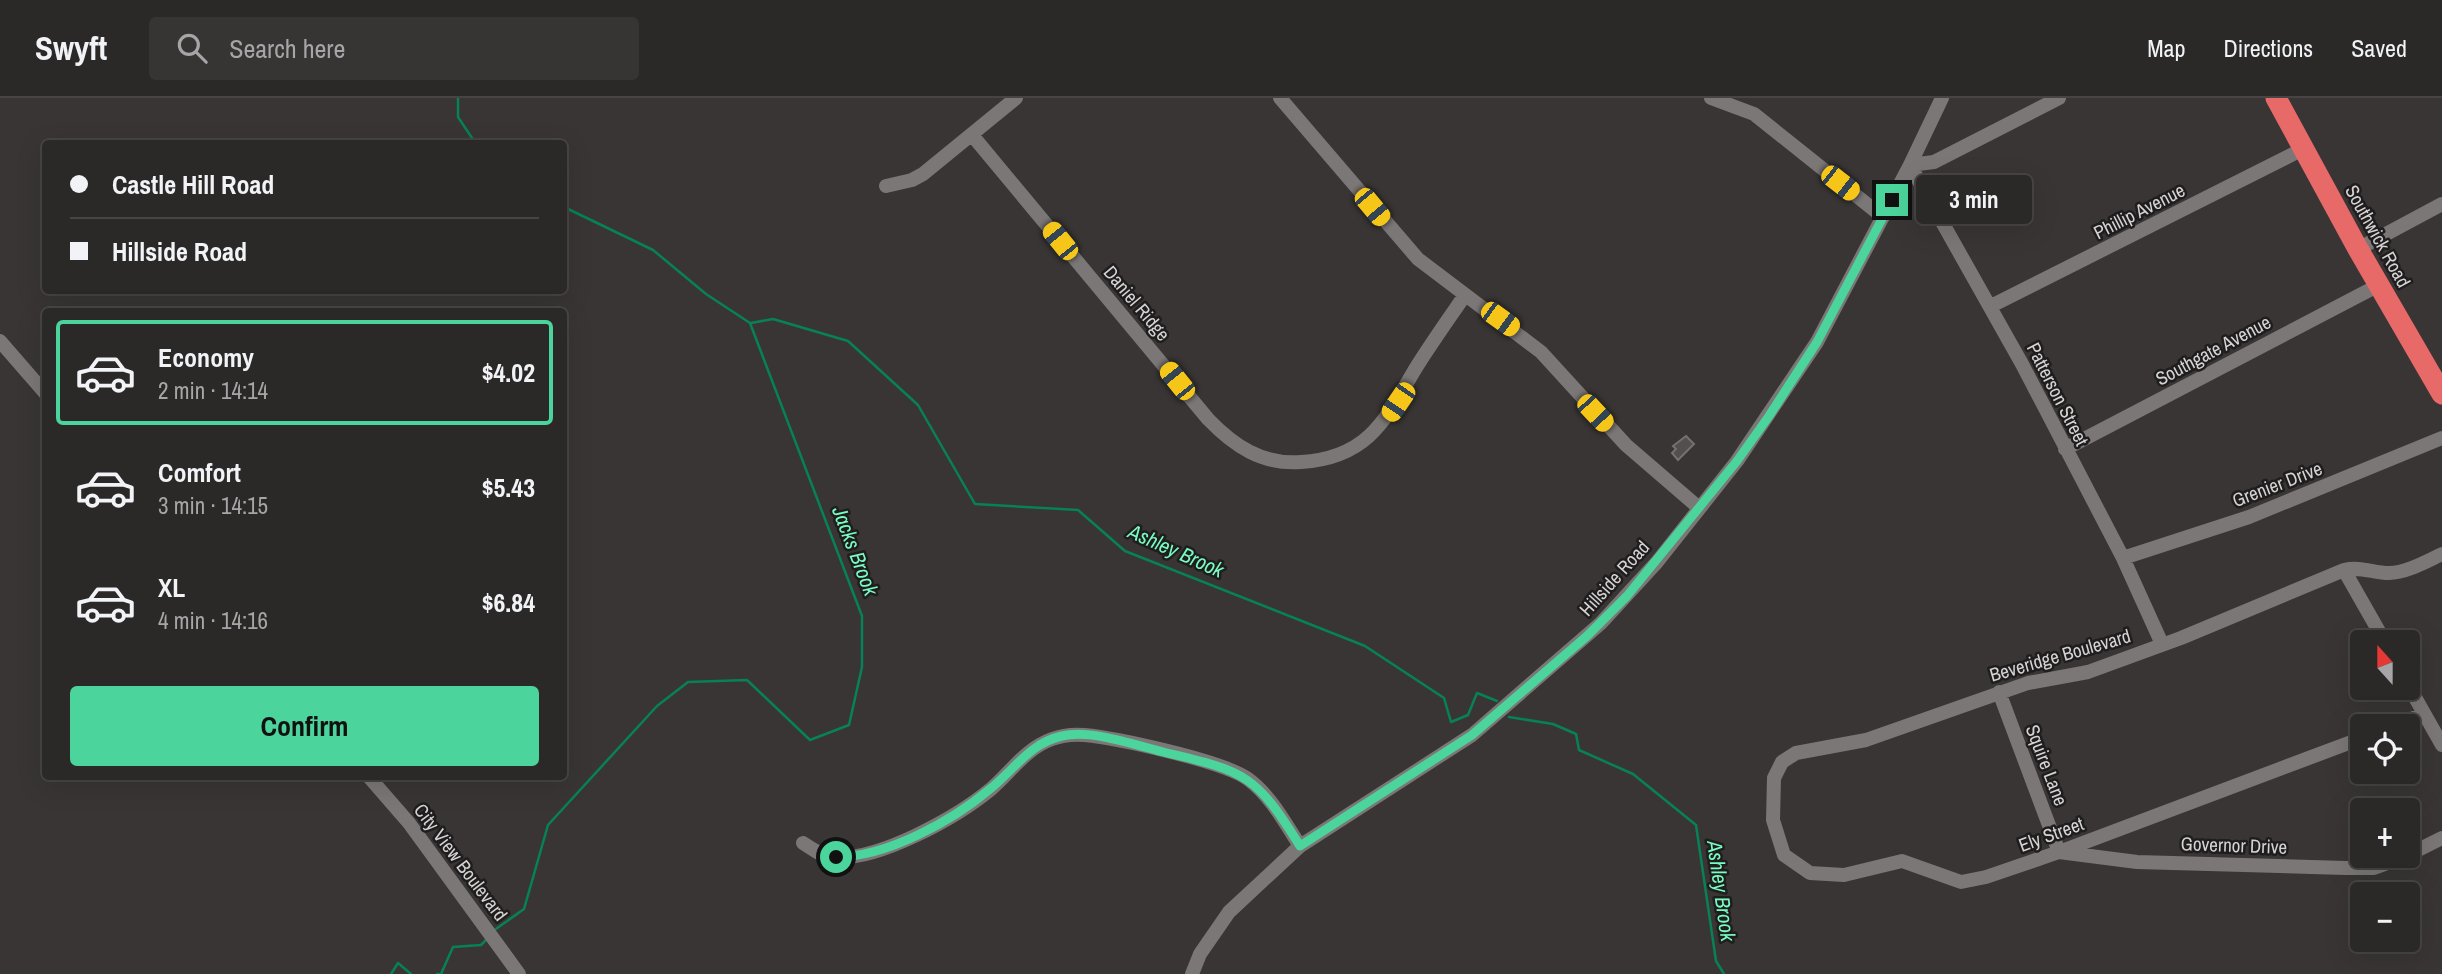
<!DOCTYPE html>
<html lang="en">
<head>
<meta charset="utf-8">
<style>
	:root { --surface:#2b2828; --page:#373434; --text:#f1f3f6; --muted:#a6a6a8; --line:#474445; --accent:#4bd49b }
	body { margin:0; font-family:"Archivo Narrow",sans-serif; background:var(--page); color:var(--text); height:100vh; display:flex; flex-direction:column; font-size:26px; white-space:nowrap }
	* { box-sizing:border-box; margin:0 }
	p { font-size:23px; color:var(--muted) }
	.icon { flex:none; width:38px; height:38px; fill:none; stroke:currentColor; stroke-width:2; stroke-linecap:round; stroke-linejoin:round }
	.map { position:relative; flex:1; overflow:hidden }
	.sheet { position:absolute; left:42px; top:210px; width:525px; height:472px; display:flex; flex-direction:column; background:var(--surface); border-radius:7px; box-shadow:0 7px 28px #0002,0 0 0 2px var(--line) }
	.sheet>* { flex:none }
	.top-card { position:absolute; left:42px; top:42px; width:525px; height:154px; border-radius:7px; box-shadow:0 7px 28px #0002,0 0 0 2px var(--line); display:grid; align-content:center; height:154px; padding:0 28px; background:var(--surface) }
	.needle { width:46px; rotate:339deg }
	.fabs { position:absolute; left:2350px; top:532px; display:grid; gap:14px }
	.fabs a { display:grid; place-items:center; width:70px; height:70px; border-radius:7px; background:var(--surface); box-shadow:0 7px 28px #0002,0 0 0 2px var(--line); font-size:35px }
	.end { position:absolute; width:32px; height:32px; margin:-16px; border:9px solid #4bd49b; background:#111; box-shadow:0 0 0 4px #111 }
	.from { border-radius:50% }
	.bubble { position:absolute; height:49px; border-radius:7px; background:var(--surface); box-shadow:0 7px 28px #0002,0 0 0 2px var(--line); font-size:23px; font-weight:800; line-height:49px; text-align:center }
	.car { position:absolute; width:21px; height:42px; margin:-21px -10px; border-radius:9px; box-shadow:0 0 5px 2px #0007; background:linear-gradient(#f5c518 24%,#345 0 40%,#f5c518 0 76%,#345 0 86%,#f5c518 0) }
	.top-card b { display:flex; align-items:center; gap:24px; height:66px; font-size:26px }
	.top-card b+b { border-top:2px solid var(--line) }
	.top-card i { width:18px; height:18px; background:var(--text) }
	ul { padding:12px 0 0; list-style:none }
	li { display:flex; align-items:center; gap:21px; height:105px; margin:0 14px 10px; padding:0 14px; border:4px solid transparent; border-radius:7px }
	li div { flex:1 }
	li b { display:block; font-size:26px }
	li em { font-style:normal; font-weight:800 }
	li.on { border-color:var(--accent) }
	li>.icon { width:63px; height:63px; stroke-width:1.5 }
	.cta { display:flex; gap:14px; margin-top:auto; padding:14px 28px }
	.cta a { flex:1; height:80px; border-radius:7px; background:var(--accent); color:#111; font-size:28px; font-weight:800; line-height:80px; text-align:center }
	header { display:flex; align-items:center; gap:42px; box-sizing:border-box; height:98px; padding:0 35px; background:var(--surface); border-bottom:2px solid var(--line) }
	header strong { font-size:33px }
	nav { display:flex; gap:38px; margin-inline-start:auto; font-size:24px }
	.search { width:490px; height:63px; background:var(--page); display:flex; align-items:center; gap:18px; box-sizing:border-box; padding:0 24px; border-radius:7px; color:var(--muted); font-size:26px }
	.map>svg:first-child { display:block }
</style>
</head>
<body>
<header>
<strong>Swyft</strong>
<div class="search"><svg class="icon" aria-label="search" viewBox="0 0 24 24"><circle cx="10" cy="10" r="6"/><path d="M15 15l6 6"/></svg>Search here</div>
<nav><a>Map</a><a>Directions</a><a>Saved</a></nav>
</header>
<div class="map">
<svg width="2442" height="876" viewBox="0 0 2442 876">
	<rect width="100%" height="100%" fill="#393535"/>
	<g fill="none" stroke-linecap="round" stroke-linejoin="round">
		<path stroke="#078158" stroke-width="2.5" d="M458,0v19l18,27
			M751,225l22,-4 75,22 70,64 57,99 103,6 47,41 240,95 79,52 7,24 17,-7 9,-22 20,8
			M1509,619l44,7 23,10 3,16 54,24 63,51 20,136 8,13
			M493,833l31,-22 24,-84 109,-119 31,-24 59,-2 63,60 39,-15 13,-58v-51l-112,-293 -44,-29 -53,-44 -89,-43
			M391,876l7,-11 13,11
			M437,876h4l12,-27 28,-2 6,-6"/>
	</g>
	<path fill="#534f4e" stroke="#767171" stroke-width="2" d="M1686,338l8,8 -16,16 -6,-7 4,-4 -3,-3z"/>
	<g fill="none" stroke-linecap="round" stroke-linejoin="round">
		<path stroke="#7b7776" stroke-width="14" d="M1280,0l138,161 123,93 85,93 72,62
			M1711,0l43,16 129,103
			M2059,0l-125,64 -24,3 112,199 101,194 39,86
			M972,37l236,284c26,27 54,46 93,43 66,-4 84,-41 113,-91 16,-26 34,-51 51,-76
			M886,88l26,-6 11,-6 93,-76
			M2358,151l84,-45
			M1991,208l312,-157
			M0,243l46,53
			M2065,351l314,-164
			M2123,460l126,-41 193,-79
			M2344,472l41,72
			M2408,587l34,60
			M1999,594l60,160 78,10 209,6h28l33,-12
			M2393,628l31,-12
			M2362,640l-303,114 -73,25 -25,5 -59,-21 -58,14 -34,-2 -26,-18 -11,-35 1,-42 8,-16 14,-9 70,-13 162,-57 60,-11 93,-34 163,-68c17,-4 29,3 45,3 17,0 38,-12 53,-19
			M369,679l40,46 110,151
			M803,745c9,6 17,12 28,14 45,6 126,-40 160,-68 21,-18 34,-40 61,-50 11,-4 21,-5 32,-4 33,3 139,26 164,44 23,17 37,44 52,67
			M2408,757l34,-17
			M1192,876l8,-20 29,-42 71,-66 172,-111 129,-112 56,-61 80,-101 80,-119 93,-177 32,-67"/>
		<path stroke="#e76968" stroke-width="21" d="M2276,0l82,151 84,145"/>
	</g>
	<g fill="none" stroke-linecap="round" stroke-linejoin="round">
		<path stroke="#4bd49b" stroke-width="9" d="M836,759c51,0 116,-36 154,-68 25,-20 40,-46 72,-53 30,-7 76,10 105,17 80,18 90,24 133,93l172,-111 115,-99 40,-40 110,-135 32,-45 48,-74 75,-142"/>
	</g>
	<g text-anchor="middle" stroke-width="5" stroke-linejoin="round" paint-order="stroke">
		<g font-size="19" fill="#d5d3d3" stroke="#1f1d1d">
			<text transform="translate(2139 113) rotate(-27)" y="7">Phillip Avenue</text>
			<text transform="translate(2378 138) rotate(61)" y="7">Southwick Road</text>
			<text transform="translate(1137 205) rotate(50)" y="7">Daniel Ridge</text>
			<text transform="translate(2213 252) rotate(-28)" y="7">Southgate Avenue</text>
			<text transform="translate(2058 296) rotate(63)" y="7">Patterson Street</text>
			<text transform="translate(2277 386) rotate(-21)" y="7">Grenier Drive</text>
			<text transform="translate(1614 480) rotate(-48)" y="7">Hillside Road</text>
			<text transform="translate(2060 557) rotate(-16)" y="7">Beveridge Boulevard</text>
			<text transform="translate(2047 667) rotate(69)" y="7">Squire Lane</text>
			<text transform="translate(2051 736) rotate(-20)" y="7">Ely Street</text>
			<text transform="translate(2234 747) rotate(2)" y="7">Governor Drive</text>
			<text transform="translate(461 764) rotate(53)" y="7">City View Boulevard</text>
		</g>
		<g font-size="21" font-style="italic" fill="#77fcc1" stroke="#1f1d1d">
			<text transform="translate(855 453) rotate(69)" y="7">Jacks Brook</text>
			<text transform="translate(1176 453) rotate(24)" y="7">Ashley Brook</text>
			<text transform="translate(1721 793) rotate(82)" y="7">Ashley Brook</text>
		</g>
	</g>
</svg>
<div class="fabs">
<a><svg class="needle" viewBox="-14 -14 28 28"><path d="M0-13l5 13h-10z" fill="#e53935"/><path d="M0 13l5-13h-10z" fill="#a6a6a8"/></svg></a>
<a><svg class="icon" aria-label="locate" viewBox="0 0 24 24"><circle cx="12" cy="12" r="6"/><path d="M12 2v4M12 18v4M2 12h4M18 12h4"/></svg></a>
<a>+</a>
<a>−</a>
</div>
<i class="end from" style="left:836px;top:759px"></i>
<i class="end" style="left:1892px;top:102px"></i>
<div class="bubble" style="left:1916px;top:77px;width:116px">3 min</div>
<i class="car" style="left:1840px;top:85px;rotate:128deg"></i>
<i class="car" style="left:1372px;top:109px;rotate:140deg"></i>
<i class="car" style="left:1060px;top:143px;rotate:321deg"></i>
<i class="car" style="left:1500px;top:221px;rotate:126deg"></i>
<i class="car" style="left:1177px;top:283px;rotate:321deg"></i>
<i class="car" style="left:1398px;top:304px;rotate:214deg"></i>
<i class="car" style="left:1595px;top:315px;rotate:137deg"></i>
<div class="top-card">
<b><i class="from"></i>Castle Hill Road</b>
<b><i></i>Hillside Road</b>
</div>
<section class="sheet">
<ul>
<li class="on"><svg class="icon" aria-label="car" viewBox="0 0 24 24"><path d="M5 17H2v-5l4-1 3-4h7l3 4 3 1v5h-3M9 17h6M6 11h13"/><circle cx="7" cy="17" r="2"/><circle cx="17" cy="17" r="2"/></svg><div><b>Economy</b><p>2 min · 14:14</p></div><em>$4.02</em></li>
<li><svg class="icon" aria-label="car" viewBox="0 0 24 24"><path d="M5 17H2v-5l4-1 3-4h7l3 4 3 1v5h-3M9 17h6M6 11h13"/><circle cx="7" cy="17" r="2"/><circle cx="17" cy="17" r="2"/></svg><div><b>Comfort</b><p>3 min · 14:15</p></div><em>$5.43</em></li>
<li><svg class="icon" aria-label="car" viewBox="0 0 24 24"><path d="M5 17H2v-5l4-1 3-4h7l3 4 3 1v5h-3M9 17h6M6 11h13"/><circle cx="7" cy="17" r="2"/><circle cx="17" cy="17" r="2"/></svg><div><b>XL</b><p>4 min · 14:16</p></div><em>$6.84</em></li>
</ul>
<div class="cta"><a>Confirm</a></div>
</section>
</div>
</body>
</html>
